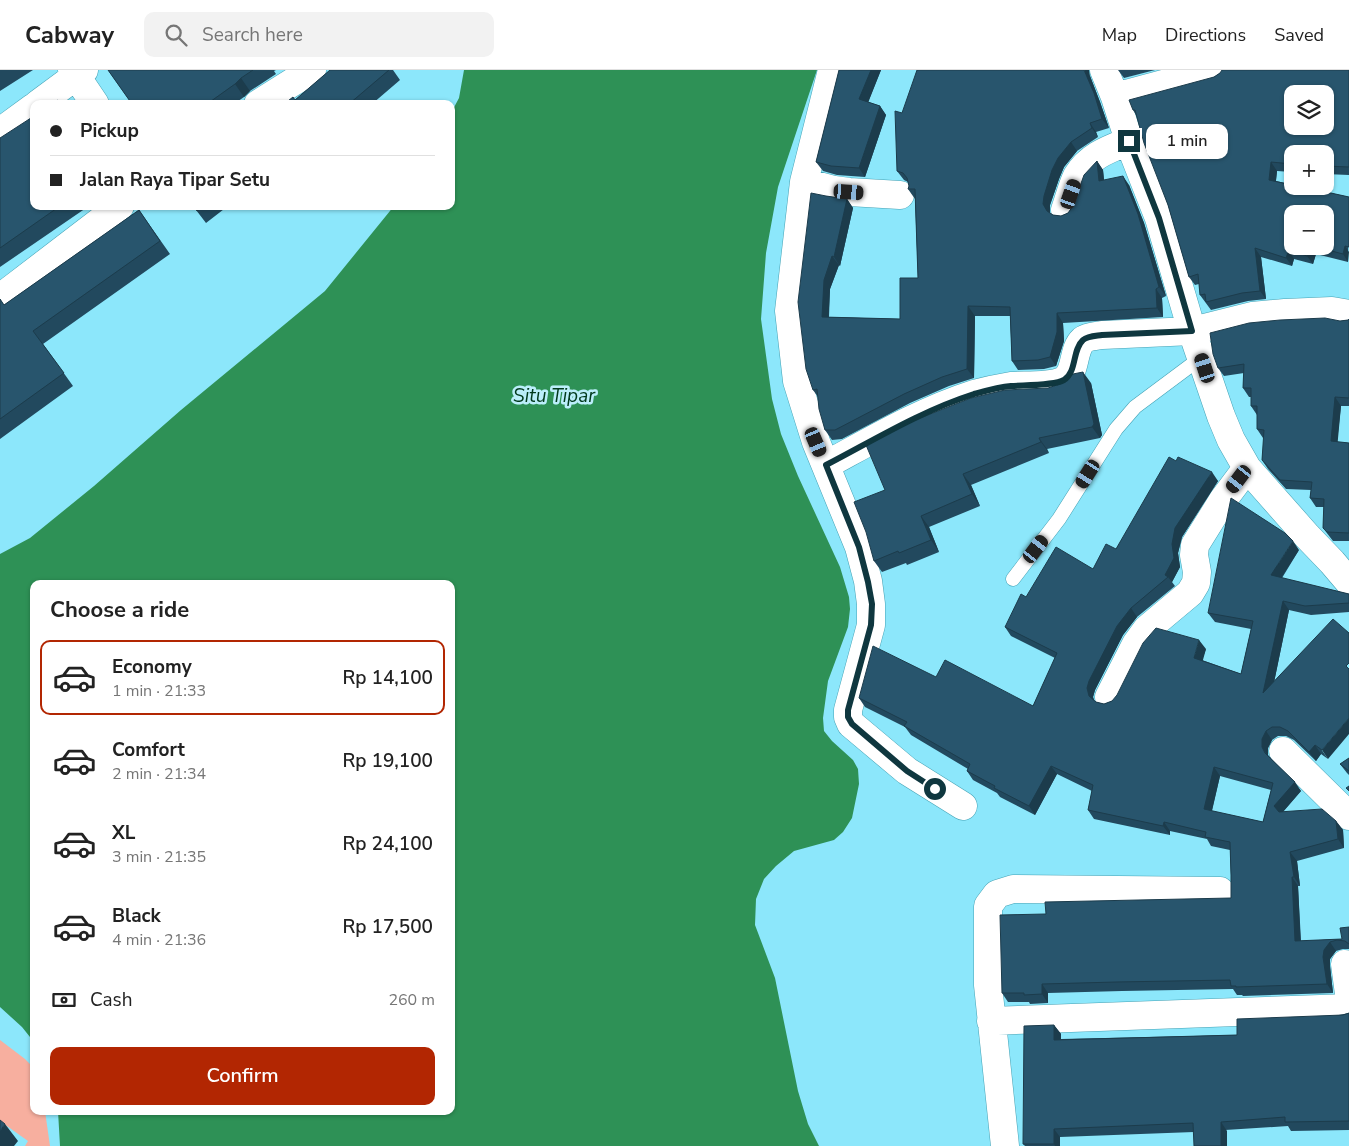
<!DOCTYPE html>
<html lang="en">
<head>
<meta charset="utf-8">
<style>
	:root { --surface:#fff; --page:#f2f2f2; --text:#222; --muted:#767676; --line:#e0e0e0; --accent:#b22602 }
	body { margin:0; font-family:"Nunito Sans",sans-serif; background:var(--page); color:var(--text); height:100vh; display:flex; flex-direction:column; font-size:19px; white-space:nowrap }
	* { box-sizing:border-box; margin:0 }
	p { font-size:16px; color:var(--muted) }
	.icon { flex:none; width:28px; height:28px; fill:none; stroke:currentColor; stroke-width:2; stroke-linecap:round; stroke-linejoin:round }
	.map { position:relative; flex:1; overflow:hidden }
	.drawer { position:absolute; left:30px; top:510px; width:425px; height:535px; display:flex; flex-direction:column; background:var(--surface); border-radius:10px; box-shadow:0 1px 4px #0004 }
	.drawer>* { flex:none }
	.guide { position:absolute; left:30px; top:30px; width:425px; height:110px; border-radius:10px; box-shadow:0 1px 4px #0004; display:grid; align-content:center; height:110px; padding:0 20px; background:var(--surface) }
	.buttons { position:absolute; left:1284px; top:15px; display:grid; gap:10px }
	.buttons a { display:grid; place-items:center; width:50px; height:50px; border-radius:10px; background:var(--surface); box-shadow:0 1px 4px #0004; font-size:25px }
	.end { position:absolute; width:22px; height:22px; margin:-11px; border:6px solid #0f373f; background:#fff; box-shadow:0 0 0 2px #fff }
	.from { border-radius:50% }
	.bubble { position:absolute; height:35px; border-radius:10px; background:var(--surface); box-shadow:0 1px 4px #0004; font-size:16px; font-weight:600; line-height:35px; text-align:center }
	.car { position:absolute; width:15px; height:30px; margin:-15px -8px; border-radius:6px; box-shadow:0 0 4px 1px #0007; background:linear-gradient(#222 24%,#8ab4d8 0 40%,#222 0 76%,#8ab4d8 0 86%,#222 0) }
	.guide b { display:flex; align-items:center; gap:18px; height:48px; font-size:19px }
	.guide b+b { border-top:1px solid var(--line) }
	.guide i { width:12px; height:12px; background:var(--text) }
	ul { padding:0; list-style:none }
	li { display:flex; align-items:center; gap:15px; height:75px; margin:0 10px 8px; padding:0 10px; border:2px solid transparent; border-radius:10px }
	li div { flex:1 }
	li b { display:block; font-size:19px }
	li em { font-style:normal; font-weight:600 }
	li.selected { border-color:var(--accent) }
	li>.icon { width:45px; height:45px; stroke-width:1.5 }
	h2 { padding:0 20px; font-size:22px; line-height:60px }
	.pay { display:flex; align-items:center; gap:12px; height:55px; padding:0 20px; font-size:19px }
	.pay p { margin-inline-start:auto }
	.primary-button { display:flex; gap:10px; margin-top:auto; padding:10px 20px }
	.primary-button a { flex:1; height:58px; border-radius:10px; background:var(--accent); color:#fff; font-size:20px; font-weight:600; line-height:58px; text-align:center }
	header { display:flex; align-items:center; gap:30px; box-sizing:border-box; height:70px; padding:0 25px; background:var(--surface); border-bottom:1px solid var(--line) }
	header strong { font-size:24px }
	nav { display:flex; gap:28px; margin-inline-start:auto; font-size:18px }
	.search { width:350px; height:45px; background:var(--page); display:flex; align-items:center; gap:12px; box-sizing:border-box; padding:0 18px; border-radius:10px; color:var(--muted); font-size:19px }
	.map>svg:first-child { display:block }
</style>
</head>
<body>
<header>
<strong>Cabway</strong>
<div class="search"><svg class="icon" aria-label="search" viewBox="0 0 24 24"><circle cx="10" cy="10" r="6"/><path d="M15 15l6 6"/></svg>Search here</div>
<nav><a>Map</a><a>Directions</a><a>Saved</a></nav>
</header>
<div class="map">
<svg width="1349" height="1076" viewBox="0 0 1349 1076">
	<rect width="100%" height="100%" fill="#8ce7fb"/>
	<path fill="#f7af9f" d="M0,970l25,19 9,9v43h11l5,35h-25l3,-5 -28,-20z"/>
	<path fill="#2e9156" d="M464,0h353l-39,117 -12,66 -5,66 11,80 9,35 17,42 42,91 9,30 1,12 -2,18 -20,54 -5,37 1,13 8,10 21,19 5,9 1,15 -7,34 -9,14 -9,8 -40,11 -18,15 -12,13 -8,20 -1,26 20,53 23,113 10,33 11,22h-759l-2,-35h393v-527h-417v458l-12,-15 -22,-20v-453l30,-16 64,-52 87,-76 144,-119 69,-85h57v-93l8,-15z"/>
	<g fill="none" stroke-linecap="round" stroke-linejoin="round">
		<g stroke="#44a2b5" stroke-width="15">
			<path id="lane" d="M1013,509l46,-60 57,-90 19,-22 67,-50"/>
		</g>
		<g stroke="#44a2b5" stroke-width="29">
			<path id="street" d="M72,0l23,34
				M832,0l-28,112 -15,129 8,70 19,61 43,105 9,34 3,23v21l-23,85v7l3,7 56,47 56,35
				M1104,0l11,27 16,50 28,71 33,113 29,85 10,24 16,28 60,68 25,26 17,20
				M1115,27l100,-27
				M38,34l46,-34
				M258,34l54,-34
				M0,62l34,-25
				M804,112l30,8 15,2 51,3
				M1065,140c4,-11 7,-24 12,-34 12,-20 32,-27 52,-35
				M0,228l120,-92
				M826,395c48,-26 95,-54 148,-71 11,-3 25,-6 37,-8 14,-1 41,1 53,-6 13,-8 8,-30 19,-40 5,-4 13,-4 19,-5l90,-4 60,-15 33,-3 47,-2 17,3
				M1109,627l27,-53 11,-15 43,-36 6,-10 1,-11 -3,-17 1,-10 28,-45 24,-32
				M1283,681l66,65
				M1345,894l4,30
				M991,951l358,-13
				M1005,1076l-17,-161v-79l9,-12 16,-5 207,2"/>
		</g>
		<use href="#lane" stroke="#fff" stroke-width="14"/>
		<use href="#street" stroke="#fff" stroke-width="28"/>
	</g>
	<path fill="#22495e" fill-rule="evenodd" d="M0,0h33l-33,21z
		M108,0h168l-2,1 2,3 -26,17 -6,6 -10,7h-102z
		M330,0h63l7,10 -28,24h-88l11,-4z
		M839,0h42l-13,32 12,4 6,9 -21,62 -28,-2 -14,-4 -7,-9z
		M1118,0h37l-31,8z
		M1349,0v105l-24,-1v-20h-33v18l-15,-1 -1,10 73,16 -1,65 -32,-8 -3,10 -19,-5 -2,7 -31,-9 5,42 -18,2 -37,9 -11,-15 -1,-11 -4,1 -6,-8 -21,-72 -32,-90 -3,-5 81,-33 6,-4zM1325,144v32h-33z
		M1090,6l10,26 9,26 -13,4 2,5 -21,14 -13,16 -5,12 -9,26v8l3,2 8,1 7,-3 5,-7 24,-45 6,9 1,10 25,5 15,38 22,73 -4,2 1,19 -100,6 1,18 -8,25 -12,3 -26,1 -6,-9 -2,-45h-35l-1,62 -25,8 -39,17 -68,36 -10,1 -7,-10 -7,-33 -5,-7 13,-194 21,3 6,9 -13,58 -1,-1 -9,24 -1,28 71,2 18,-41 -3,-79 -7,-10 1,-3 -1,-4 -4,-2 -7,-9 5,-58z
		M0,68l34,68h55l-89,61z
		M193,136h35l-22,17z
		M139,140l31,44 -127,90 30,42 -73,53v-140l4,6z
		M1349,249v87h-8l-4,36 12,1v98h-16l-10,-13 1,-21h-8l-6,-9 1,-8 -25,-1 -18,-20 -6,-9 2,-22h-1l-6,-9v-14l-6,-9v-9h-2l-6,-9 1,-15 -20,3 -6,-8 122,-47 8,-1z
		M1091,313l11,52 -2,3 -53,11 2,4 -78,32 9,21 -51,21 10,25 -32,13 -1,-2 -24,9 -8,-11 11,-71 163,-102z
		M1176,391l42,20 -36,56 -4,16 2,14 -8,15 3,4 -38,31 -14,18 -28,55 -2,7 1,4 2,1 8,2 8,-3 94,-52 -4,11 39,14 10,-45 -36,-7 -7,-9 91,-63 -17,28 67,16v18l-38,3 -22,-5 -15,72 54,77 -7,-5 -5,7 -22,-21 -8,-4h-8l-6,4 -4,8v7l33,36 -18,21 53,9 7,9 1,18 -47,13 3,25h-2l3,55 41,-2 7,-12v22h-6l-7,2 -6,8v7l3,27 -90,3 -1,-1h-5l-4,-6 -111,2 -74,2v10l-18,1 -1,-2h-21l-6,-9 44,-79 185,-16v-23l-1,-25 -19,-4 -4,-7 -37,-8v4l-76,-16 -6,-9 4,-19 -35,-17 -22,41 -35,-18 -3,-4 -24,-13 -6,-9 1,-2 -57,-34 -6,-8 -40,-20 -6,-9 77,-21 97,29 22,-48 -44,-22 -6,-9 21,-30 67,-28 23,-20zM1220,706l51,14 -8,32 -51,-11z
		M1349,688v17l-2,-2 -7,-9z
		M1349,943v117l-58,1 -3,-5 -94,6 -134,5v9h-35l-2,-2 31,-119 7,9v5l176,-4z"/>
	<path fill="#1c3c4c" d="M871,0h10l-15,38 -7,-9z
		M1084,0h5l1,6 10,26 9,26 -7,-9z
		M241,8l9,13 -6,6 -9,-13z
		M880,36l6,9 -21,62 -6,-9z
		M1090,53l6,9 2,5 -6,-9z
		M1071,72l6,9 -13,16 -5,12 -9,26v8l-3,-2 -4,-7 1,-8 8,-26 6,-12z
		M1097,91l6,9 2,20 -6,-9z
		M1271,92l6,9 -2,17 -6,-8z
		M1123,106l6,9 15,38 22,73 -7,-9z
		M847,129l6,9 -13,58 -6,-9z
		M1310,176l6,8 -3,10 -6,-8z
		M1345,176l4,6 -1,10 -5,-8z
		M1255,178l6,9 5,42 -6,-8z
		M1289,180l5,9 -2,7 -6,-8z
		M832,186l7,9 -9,24 -2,37 -6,-9 2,-37z
		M1156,219l6,9 1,19 -6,-9z
		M968,236l7,10 -1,62 -7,-9z
		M1057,243l6,10 1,18 -8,25 -6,-9z
		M1083,302l8,11 11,52 -2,3 -8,-11z
		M1335,327l6,9 -4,43 -6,-8z
		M1039,368l8,11 2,4 -8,-11z
		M1212,402l6,9 -36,56 -4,16 2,14 -8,15 -4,-5 -3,-2 10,-47z
		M963,404l8,11 9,21 -8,-12z
		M921,446l8,11 10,25 -8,-12z
		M1293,471l6,9 -22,34 -6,-9z
		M1283,531l6,9 -19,92 -7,-9z
		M1131,538l6,9 -14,18 -28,55 -2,7 3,8 -7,-9 -2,-8 2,-7 28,-55z
		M1199,570l7,9 -5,18 -7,-9z
		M1349,648v16l-21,25 -6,-9z
		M1266,661l6,9 -4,8v8l4,6 -10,-15v-8z
		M1315,675l6,9 -5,7 -7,-9z
		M1051,696l6,8 -22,41 -6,-9z
		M1214,697l6,9 -10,42 -6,-9z
		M1295,712l6,9 -21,24 -6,-9z
		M1336,751l7,9 1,18 -6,-9z
		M1164,752l6,9v4l-7,-9z
		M1290,782l7,9 3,25 -6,-9z
		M1292,807l6,9 3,64 -6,-9z
		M1330,872l6,9 -6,8v7l3,27 -6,-9 -4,-27 1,-7z
		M1042,914l6,9v10l-6,-9z
		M1054,955l7,9v14l-7,-8z
		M1221,1052l6,9v15h-6z
		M5,1054l13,17 -4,5h-14v-15z
		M1054,1059l6,8v9h-5l-1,-2z"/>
	<path fill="#28556d" stroke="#1c3c4c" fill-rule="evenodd" d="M108,0h145l-12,8 -6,6 -28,20h-75z
		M330,0h59l-40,34h-65l9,-7 2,3z
		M839,0h32l-12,29 21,7 -21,62 -28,-2 -15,-4z
		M917,0h167l10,23 8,26 -12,4 2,5 -21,14 -13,16 -6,12 -8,26 -1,8 4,7 6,4 8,1 7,-3 5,-7 11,-31 13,-14 2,20 24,-5 15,38 21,73 -3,2 1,19 -100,5v19l-7,25 -12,3 -26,1 -2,-54 -42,-1 -1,63 -25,8 -38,17 -69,36h-10l-6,-21 -2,-20 -4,1 -7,-21 -8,-67 13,-109 15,3 21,3 -13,58 -2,-1 -8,24 -2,37 78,2v-41h18l-3,-89h-7l1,-3 -2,-8 -4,-5 -6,-2 -2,-60 7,2z
		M1222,0h127v97l-24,-1v-12h-33v10l-21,-2 -2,18 23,5v1h7l50,11v50l-4,-1 -2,8 -30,-8h12v-32h-33v32h18l-3,10 -18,-6 -3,8 -31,-10 5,43 -18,2 -36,9 -1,-8 -5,1 -2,-21 -9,3 -21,-72 -24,-62 -9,-33h-2l-4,-10 85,-23 6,-4zM1292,24h33v32h-33z
		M58,30l3,4h-9z
		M34,46v90h26l-60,42v-110z
		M194,136h9l-6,5z
		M139,140l21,31 -127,90 31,42 -64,46v-120l4,6z
		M1325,248l15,3 8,-1 1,-1v79l-14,-1 -4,44 18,2v90l-22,-1 -4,-4 1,-29 -14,-1 2,-16 -32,-2 -18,-20 2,-30 -7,-1v-23h-6v-18h-8l1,-24 -26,4 -5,-14 -3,-21 39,-10 31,-3z
		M1083,302l11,52 -2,3 -53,11 2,4 -78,32 9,20 -51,22 10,24 -32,13 -1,-2 -24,10 -8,-29 -12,-30 31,-12 -19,-45 49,-25 56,-22 34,-8 43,-2 15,-5 10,-9z
		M1169,387l7,4 2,-4 34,15 -37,56 -3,16 2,14 -9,17 3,2 -37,31 -14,18 -28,55 -2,7 2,8 7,6 8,2 8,-3 5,-6 26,-52 13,-15 43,12 -5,18 47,16 12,-53 -45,-8 23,-115 54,35 8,8 -22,34 78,19v9l-44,3 -22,-5 -20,92 70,-74 16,14v30l-3,3 3,3v49l-27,32 -7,-5 -6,7 -21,-21 -8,-4h-8l-6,4 -4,8v8l3,6 30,29 -21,24 5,6 43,-3 14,12 2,18 -48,13 4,25h-2l3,64 47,-2 -2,-11 9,-1v17l-4,-3 -8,-1 -7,2 -6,8 -1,7 4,27 -91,3v-1h-5l-1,-6 -114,2 -74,2v10l-18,1v-2h-22l-2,-78 46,-1 -1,-12 186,-4v-23l-1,-33 -25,-5 1,-5 -42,-10 -1,4 -75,-16 5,-25 -42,-19 -22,40 -35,-18 1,-2 -28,-15 3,-7 -66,-38 3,-4 -48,-24 14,-52 63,31 9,-17 88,46 24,-53 -52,-26 16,-33 5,3 30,-50 37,22 13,-25 10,5zM1214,697l59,16 -10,39 -59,-13z
		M1349,688v13l-9,-7z
		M1349,716v5l-3,-3z
		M1349,943v108l-64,1v-5l-64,5v24h-27l-1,-23 -139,6v15h-31l1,-118 30,-1v15l183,-5v-16l106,-4z
		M0,1050l5,4 -5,7z"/>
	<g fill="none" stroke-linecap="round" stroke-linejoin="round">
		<path stroke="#0f373f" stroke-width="6" d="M935,719l-28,-18 -55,-47 -4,-7v-7l23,-85 1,-21 -4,-22 -9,-35 -33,-82c48,-25 95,-54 148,-71 11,-3 25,-7 37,-8 13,-1 42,0 53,-6 13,-8 8,-30 19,-40 5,-4 13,-4 19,-5l90,-4 -33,-113 -30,-77"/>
	</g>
	<g text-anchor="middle" stroke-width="5" stroke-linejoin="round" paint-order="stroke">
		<g font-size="19" font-style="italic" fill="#01391b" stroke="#bbeefa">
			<text x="554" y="332">Situ Tipar</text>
		</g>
	</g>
</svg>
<div class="buttons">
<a><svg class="icon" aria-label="layers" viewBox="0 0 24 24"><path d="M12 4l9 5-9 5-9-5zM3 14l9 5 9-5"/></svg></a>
<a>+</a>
<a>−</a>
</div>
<i class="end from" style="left:935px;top:719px"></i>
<i class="end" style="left:1129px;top:71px"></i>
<div class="bubble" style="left:1146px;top:54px;width:82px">1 min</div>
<i class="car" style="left:849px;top:122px;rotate:94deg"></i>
<i class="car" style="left:1071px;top:124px;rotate:19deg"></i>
<i class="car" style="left:1205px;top:298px;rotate:342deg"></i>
<i class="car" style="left:816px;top:372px;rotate:157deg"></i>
<i class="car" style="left:1088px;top:404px;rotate:212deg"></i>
<i class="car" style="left:1239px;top:409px;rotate:217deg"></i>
<i class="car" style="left:1036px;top:479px;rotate:37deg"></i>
<div class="guide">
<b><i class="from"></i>Pickup</b>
<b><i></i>Jalan Raya Tipar Setu</b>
</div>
<section class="drawer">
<h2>Choose a ride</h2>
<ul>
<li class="selected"><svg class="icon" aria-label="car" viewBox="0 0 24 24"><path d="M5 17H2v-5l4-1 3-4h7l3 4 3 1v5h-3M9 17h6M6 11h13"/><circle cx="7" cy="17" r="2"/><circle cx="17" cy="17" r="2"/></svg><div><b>Economy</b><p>1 min · 21:33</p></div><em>Rp 14,100</em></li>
<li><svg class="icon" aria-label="car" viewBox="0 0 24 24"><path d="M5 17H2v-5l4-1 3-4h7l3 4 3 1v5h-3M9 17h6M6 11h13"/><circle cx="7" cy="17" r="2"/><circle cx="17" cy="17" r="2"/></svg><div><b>Comfort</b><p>2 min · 21:34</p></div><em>Rp 19,100</em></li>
<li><svg class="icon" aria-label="car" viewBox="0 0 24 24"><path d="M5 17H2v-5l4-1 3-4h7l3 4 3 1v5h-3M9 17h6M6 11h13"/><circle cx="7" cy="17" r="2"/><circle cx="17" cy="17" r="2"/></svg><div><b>XL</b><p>3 min · 21:35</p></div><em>Rp 24,100</em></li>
<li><svg class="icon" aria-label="car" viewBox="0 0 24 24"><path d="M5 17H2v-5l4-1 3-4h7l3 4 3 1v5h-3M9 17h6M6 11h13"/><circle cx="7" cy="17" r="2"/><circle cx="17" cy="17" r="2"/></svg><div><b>Black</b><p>4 min · 21:36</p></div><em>Rp 17,500</em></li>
</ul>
<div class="pay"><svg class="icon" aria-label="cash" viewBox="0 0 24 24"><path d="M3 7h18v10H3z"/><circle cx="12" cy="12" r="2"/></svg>Cash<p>260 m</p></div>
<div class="primary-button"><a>Confirm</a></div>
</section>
</div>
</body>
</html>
